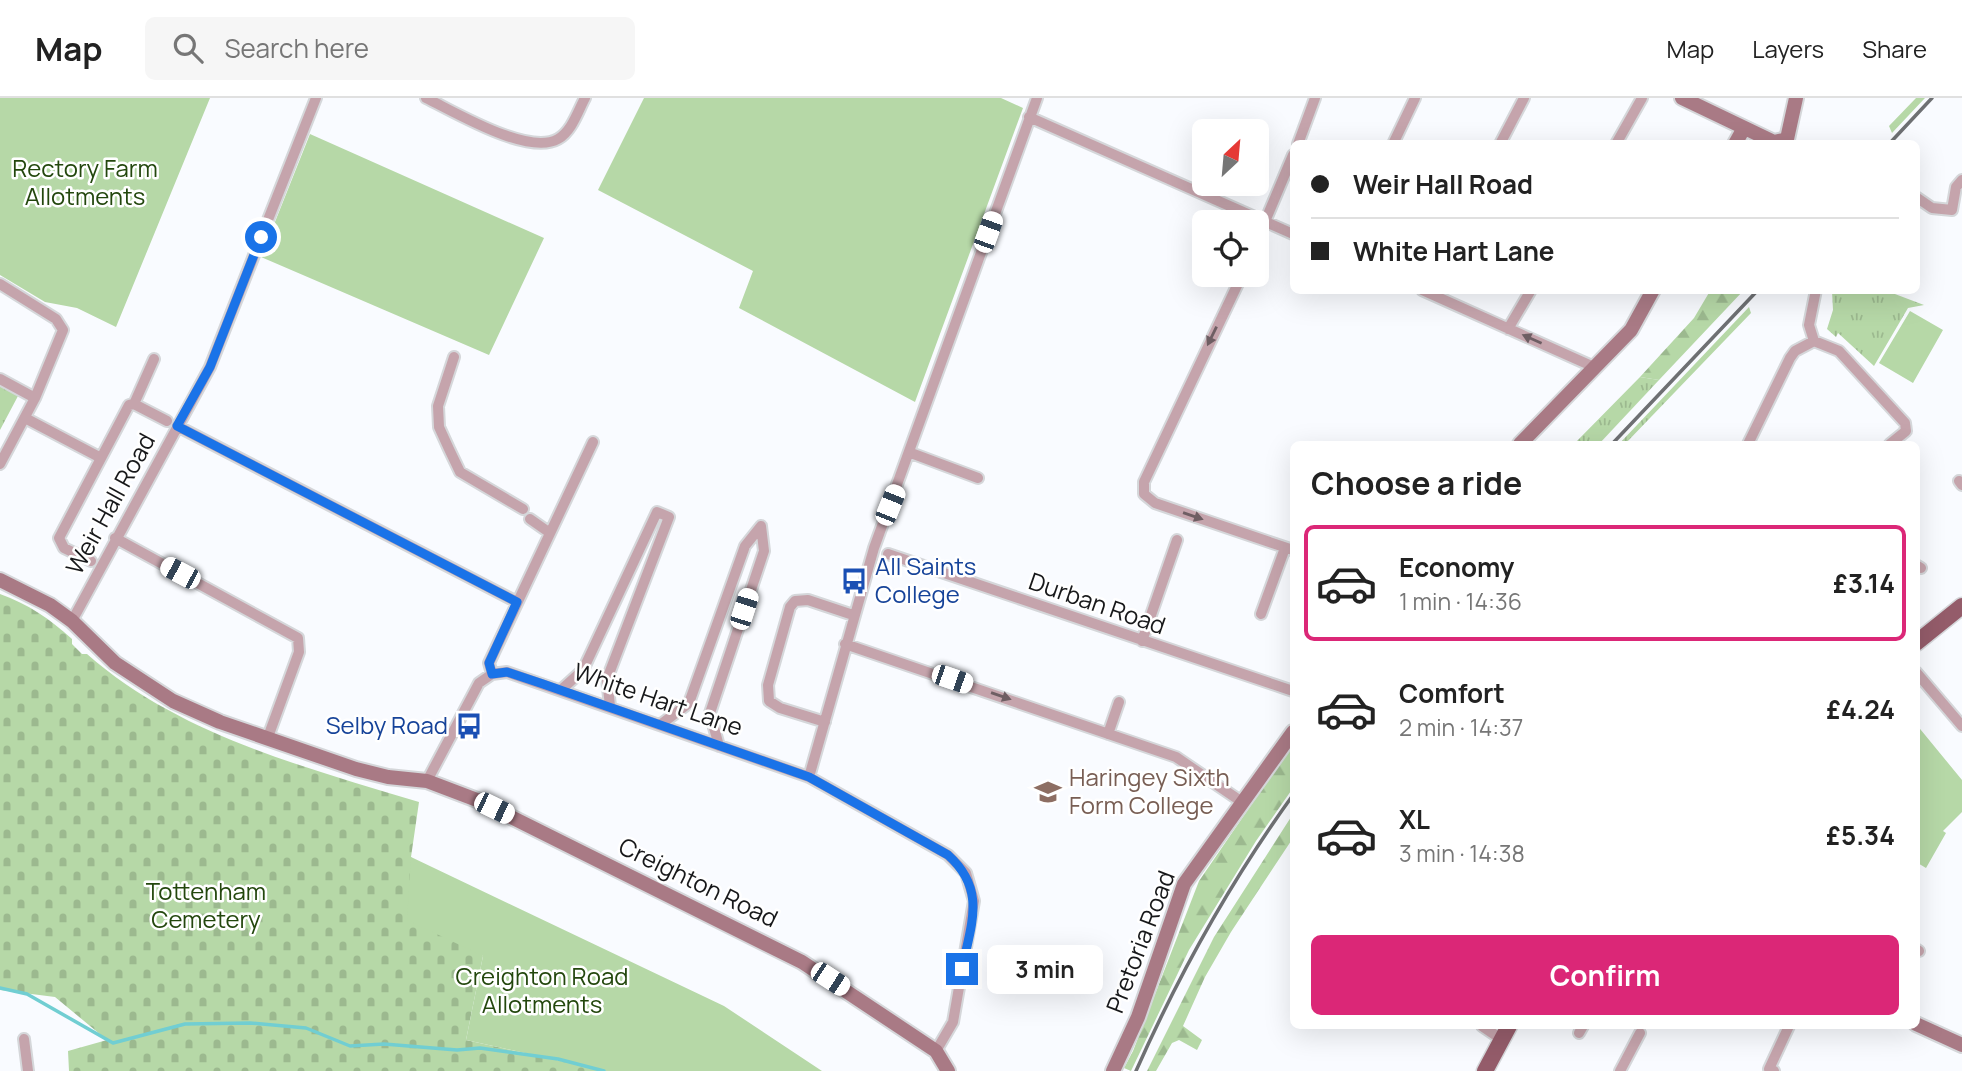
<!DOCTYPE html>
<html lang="en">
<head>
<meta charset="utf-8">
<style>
	:root { --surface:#fff; --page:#f6f6f6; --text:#222; --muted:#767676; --line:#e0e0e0; --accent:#db2777 }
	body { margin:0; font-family:Manrope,sans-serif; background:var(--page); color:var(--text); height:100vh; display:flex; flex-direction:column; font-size:26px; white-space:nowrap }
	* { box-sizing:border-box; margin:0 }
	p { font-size:23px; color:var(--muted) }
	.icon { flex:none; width:38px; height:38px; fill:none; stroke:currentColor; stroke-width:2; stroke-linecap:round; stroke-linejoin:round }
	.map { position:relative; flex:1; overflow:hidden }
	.sheet { position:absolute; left:1290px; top:343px; width:630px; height:588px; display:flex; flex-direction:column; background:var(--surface); border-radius:10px; box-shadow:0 7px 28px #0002 }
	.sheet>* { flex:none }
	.guide { position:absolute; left:1290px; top:42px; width:630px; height:154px; border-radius:10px; box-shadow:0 7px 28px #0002; display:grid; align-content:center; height:154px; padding:0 21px; background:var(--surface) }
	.needle { width:46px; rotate:26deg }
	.buttons { position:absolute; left:1192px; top:21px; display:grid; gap:14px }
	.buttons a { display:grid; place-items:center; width:77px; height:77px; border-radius:10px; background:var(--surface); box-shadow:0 7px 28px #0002; font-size:35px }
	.end { position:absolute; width:32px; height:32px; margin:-16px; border:9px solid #1a73e8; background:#fff; box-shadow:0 0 0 4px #fff }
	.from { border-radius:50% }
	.bubble { position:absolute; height:49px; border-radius:10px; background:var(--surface); box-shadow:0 7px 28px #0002; font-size:23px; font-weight:700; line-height:49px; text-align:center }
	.car { position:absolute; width:21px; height:42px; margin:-21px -10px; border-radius:9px; box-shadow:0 0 5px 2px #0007; background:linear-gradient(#fff 24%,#345 0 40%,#fff 0 76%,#345 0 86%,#fff 0) }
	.guide b { display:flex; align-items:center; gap:24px; height:66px; font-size:26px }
	.guide b+b { border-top:2px solid var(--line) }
	.guide i { width:18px; height:18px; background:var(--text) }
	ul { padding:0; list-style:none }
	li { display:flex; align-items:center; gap:21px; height:116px; margin:0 14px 10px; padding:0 7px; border:4px solid transparent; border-radius:10px }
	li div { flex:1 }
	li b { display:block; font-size:26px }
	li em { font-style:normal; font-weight:700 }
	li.selected { border-color:var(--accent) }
	li>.icon { width:63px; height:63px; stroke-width:1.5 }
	h2 { padding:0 21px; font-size:32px; line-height:84px }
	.button { display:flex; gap:14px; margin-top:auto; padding:14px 21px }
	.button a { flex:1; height:80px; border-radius:10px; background:var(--accent); color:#fff; font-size:28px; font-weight:700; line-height:80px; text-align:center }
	header { display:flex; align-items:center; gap:42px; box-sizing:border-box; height:98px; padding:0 35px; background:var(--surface); border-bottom:2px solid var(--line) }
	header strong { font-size:33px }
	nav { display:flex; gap:38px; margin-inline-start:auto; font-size:24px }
	.search { width:490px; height:63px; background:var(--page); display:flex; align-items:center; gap:18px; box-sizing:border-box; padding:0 24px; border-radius:10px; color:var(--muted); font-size:26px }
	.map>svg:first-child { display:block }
</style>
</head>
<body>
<header>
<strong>Map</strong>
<div class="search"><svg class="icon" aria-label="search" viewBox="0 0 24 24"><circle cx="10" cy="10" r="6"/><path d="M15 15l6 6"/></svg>Search here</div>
<nav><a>Map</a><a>Layers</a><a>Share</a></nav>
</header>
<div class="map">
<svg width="1962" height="973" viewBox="0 0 1962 973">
	<defs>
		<pattern id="grass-tufts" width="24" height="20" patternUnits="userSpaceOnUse" patternTransform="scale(1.75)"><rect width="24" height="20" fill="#b6d8a7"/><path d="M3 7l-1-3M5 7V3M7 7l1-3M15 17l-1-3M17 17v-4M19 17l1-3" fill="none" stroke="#9cb98f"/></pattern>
		<pattern id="forest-firs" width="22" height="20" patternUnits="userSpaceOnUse" patternTransform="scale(1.75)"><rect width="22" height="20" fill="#b6d8a7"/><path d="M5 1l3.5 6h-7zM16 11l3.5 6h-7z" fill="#9cb98f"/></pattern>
		<pattern id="cemetery-stones" width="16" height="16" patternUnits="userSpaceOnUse" patternTransform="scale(1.75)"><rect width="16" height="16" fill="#b6d8a7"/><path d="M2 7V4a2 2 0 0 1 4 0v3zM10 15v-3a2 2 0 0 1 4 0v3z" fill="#9cb98f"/></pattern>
	</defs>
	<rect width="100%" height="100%" fill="#f9fbff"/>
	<path fill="url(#grass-tufts)" d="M1916,0h9l-33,35 -3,-7z
		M1832,193h55l37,14 -16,3 -34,58 -36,-33 -2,4 -9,-8 6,-19z
		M1749,209l2,6 -126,131h-6z
		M1640,279l19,3 -60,64h-25z
		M0,288l18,10 -18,34z"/>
	<path fill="url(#forest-firs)" d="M1710,193h33l-84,89 -19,-3 54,-59z
		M1293,646v44l-37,53 -67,109 -58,121 -7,-3 9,-17 66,-170z
		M1293,716v24l-62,94 -26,45 -22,49 19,14 -5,10 -18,-10 -7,3 -16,28h-9l67,-134z"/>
	<path fill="url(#cemetery-stones)" d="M0,496c28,10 50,25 72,45v5l10,10h5c92,81 217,113 332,148l-8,55 72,99 -17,84 140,31h-537l-1,-20 39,-11 -52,-43 -55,-7z"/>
	<path fill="#b6d8a7" d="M0,0h210l-94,229 -39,-19 -32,-6 -45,-27z
		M644,0h357l22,10 -108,294 -176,-94 14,-37 -155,-81z
		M310,36l234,104 -55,117 -228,-98z
		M1910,213l33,19 -30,53 -34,-20z
		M1916,626l46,56v32l-19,19 3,2 -20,35 -10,-6z
		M411,759l313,149 98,65h-216l-140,-31 17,-84 -76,-36z"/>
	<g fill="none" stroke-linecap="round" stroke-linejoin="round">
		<path stroke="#71ced2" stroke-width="3.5" d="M0,890l27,6 86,49 72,-19 65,-1 56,5 44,18 34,-2 73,6 23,-2 78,11 46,12"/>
		<g stroke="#d5d7da" stroke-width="14">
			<path id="street" d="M426,0c29,14 102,58 132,41 14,-8 20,-28 27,-41
				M1029,19l264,117
				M1298,46l17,-46
				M1393,46l22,-46
				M1500,46l24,-46
				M1616,46l26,-46
				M1916,99l16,11 20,2
				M1952,112l4,-23 6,-7
				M1256,145l37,-88
				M1242,177l-98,207v12l11,9 138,47
				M0,186l56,35 7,11 -28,68 -35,66
				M1422,192l172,77
				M1508,231l23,-39
				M1814,243l-5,-16 7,-35
				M454,259l-16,49 1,21 10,22 11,23 63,37
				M0,281l35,19
				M134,306l20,-45
				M25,320l76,40
				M177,328l340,176
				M1748,346l42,-86 5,-7 19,-10 25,10 66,72 1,8 -16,13
				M911,355l67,25
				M1959,383l3,4
				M530,421l20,14
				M115,440l183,100 1,14 -31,85
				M888,456l405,137
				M91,463l-27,-13 -5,-10 70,-133 5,-1 33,17
				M1916,467l5,3
				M1261,516l24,-66
				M72,523l138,-254 106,-269
				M1142,543l35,-101
				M845,546l331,113 66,45
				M1916,574l46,54
				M492,576l-3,-11 104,-221
				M561,592l22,-20 74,-158 12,5 -62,162 3,27
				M825,624l-45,-14 -11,-7 -1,-16 22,-78 5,-6 13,-1 45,15
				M660,627l29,-22 56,-157 16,-20 3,25 -54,162 9,33
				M1108,636l11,-32
				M809,679l65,-229 163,-450
				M427,683l52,-98 13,-9 15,-2 302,105 139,78 18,18 8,28 -21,121 -17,29
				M1916,851l3,2
				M1482,928l19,13
				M1579,935l4,-7
				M24,941l4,32
				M1620,973l20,-38
				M1774,973l-5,-2 20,-43"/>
		</g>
		<g stroke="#d5d7da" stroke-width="18">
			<path id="secondary" d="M1682,0l92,44 13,-3 9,-41
				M1735,46l9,-16
				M1520,346l111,-114 22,-40
				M0,482l50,25 22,16 43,42 58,38 47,21 136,47 32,8 39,4 50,19 325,162 134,89 12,20
				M1916,926l46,21
				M1113,973l25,-54 46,-133 109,-152"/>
		</g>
		<g stroke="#d5d7da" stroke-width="19">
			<path id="primary" d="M1916,545l46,-37
				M1485,973l24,-45"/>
		</g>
		<use href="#street" stroke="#c5a4ac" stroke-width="10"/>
		<use href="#secondary" stroke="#a97a85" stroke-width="14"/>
		<use href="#primary" stroke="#945c6a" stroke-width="16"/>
		<path stroke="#6e7073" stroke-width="3.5" d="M1889,46l43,-46
			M1612,346l146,-154
			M1136,973c43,-97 95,-190 157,-276"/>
	</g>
	<defs><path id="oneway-solid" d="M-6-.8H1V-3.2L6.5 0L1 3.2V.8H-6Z" transform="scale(1.75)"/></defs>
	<g fill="#6e5e63">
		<use href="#oneway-solid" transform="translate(1212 238) rotate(116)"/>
		<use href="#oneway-solid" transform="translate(1532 241) rotate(-156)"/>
		<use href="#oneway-solid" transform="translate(1193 418) rotate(19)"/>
		<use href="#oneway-solid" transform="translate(1001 598) rotate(19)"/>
	</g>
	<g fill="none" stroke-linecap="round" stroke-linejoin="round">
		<path stroke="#1a73e8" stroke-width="9" d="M261,139l-51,130 -33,59 340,176 -28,61 3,11 15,-2 36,12 266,93 139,78c39,35 23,69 14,114"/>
	</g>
	<defs>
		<g id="bus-bare" transform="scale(2.1)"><path d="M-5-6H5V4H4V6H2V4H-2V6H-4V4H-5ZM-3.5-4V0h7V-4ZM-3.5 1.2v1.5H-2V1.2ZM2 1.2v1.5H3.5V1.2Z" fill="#1a4fb4" stroke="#fff" stroke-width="2.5" paint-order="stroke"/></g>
		<g id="university-bare" transform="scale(2.1)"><path d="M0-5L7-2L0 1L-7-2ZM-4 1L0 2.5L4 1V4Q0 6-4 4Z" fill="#8d6e63" stroke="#fff" stroke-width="2.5" paint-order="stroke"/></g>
	</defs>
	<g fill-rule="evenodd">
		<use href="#bus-bare" x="854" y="483"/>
		<use href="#bus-bare" x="469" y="628"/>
		<use href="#university-bare" x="1048" y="694"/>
	</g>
	<g text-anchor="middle" stroke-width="5" stroke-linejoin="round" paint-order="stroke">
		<g font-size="24" fill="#23470d" stroke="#fff">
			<text x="85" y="79">Rectory Farm<tspan x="85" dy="28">Allotments</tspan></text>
			<text x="206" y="802">Tottenham<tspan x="206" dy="28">Cemetery</tspan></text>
			<text x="542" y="887">Creighton Road<tspan x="542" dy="28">Allotments</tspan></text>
		</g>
		<g font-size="24" fill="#17181a" stroke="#fff">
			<text transform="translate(111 406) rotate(-61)" y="8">Weir Hall Road</text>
			<text transform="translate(1097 506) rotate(19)" y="8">Durban Road</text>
			<text transform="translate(658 602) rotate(19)" y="8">White Hart Lane</text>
			<text transform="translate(698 785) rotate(26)" y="8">Creighton Road</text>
			<text transform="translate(1141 844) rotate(-69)" y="8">Pretoria Road</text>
		</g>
		<g font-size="24" fill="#164399" stroke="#fff" text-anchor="start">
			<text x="875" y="477">All Saints<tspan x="875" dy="28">College</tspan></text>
			<text x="448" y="636" text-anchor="end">Selby Road</text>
		</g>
		<g font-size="24" fill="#785e54" stroke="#fff" text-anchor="start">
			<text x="1069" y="688">Haringey Sixth<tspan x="1069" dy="28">Form College</tspan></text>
		</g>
	</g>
</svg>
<div class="buttons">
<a><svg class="needle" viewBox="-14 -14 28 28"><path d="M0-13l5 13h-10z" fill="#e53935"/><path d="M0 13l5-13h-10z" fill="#767676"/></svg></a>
<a><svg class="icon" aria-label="locate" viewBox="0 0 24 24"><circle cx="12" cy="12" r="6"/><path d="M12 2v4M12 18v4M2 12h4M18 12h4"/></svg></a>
</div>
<i class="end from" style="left:261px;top:139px"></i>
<i class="end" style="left:962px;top:871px"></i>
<div class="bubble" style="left:987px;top:847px;width:116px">3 min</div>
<i class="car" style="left:988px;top:134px;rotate:20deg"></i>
<i class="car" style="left:890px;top:407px;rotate:22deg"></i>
<i class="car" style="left:180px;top:475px;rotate:298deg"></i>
<i class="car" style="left:744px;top:511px;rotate:18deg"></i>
<i class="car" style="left:952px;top:581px;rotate:109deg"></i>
<i class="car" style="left:494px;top:710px;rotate:116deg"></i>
<i class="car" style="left:830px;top:881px;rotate:123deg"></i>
<div class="guide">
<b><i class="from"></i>Weir Hall Road</b>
<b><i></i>White Hart Lane</b>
</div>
<section class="sheet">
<h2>Choose a ride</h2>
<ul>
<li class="selected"><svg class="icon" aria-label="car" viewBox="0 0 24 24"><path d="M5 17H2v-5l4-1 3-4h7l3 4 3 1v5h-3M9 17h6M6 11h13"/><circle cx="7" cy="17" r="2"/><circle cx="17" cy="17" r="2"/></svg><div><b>Economy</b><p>1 min · 14:36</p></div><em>£3.14</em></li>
<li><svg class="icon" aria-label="car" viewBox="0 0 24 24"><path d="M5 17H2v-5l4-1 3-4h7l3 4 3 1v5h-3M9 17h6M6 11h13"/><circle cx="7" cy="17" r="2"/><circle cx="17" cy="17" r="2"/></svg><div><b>Comfort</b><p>2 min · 14:37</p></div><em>£4.24</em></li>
<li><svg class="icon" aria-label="car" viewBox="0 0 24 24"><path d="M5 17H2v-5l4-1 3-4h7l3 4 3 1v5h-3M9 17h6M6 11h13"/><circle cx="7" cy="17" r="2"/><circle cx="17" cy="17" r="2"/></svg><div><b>XL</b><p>3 min · 14:38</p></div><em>£5.34</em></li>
</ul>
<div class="button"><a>Confirm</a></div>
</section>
</div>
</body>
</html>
